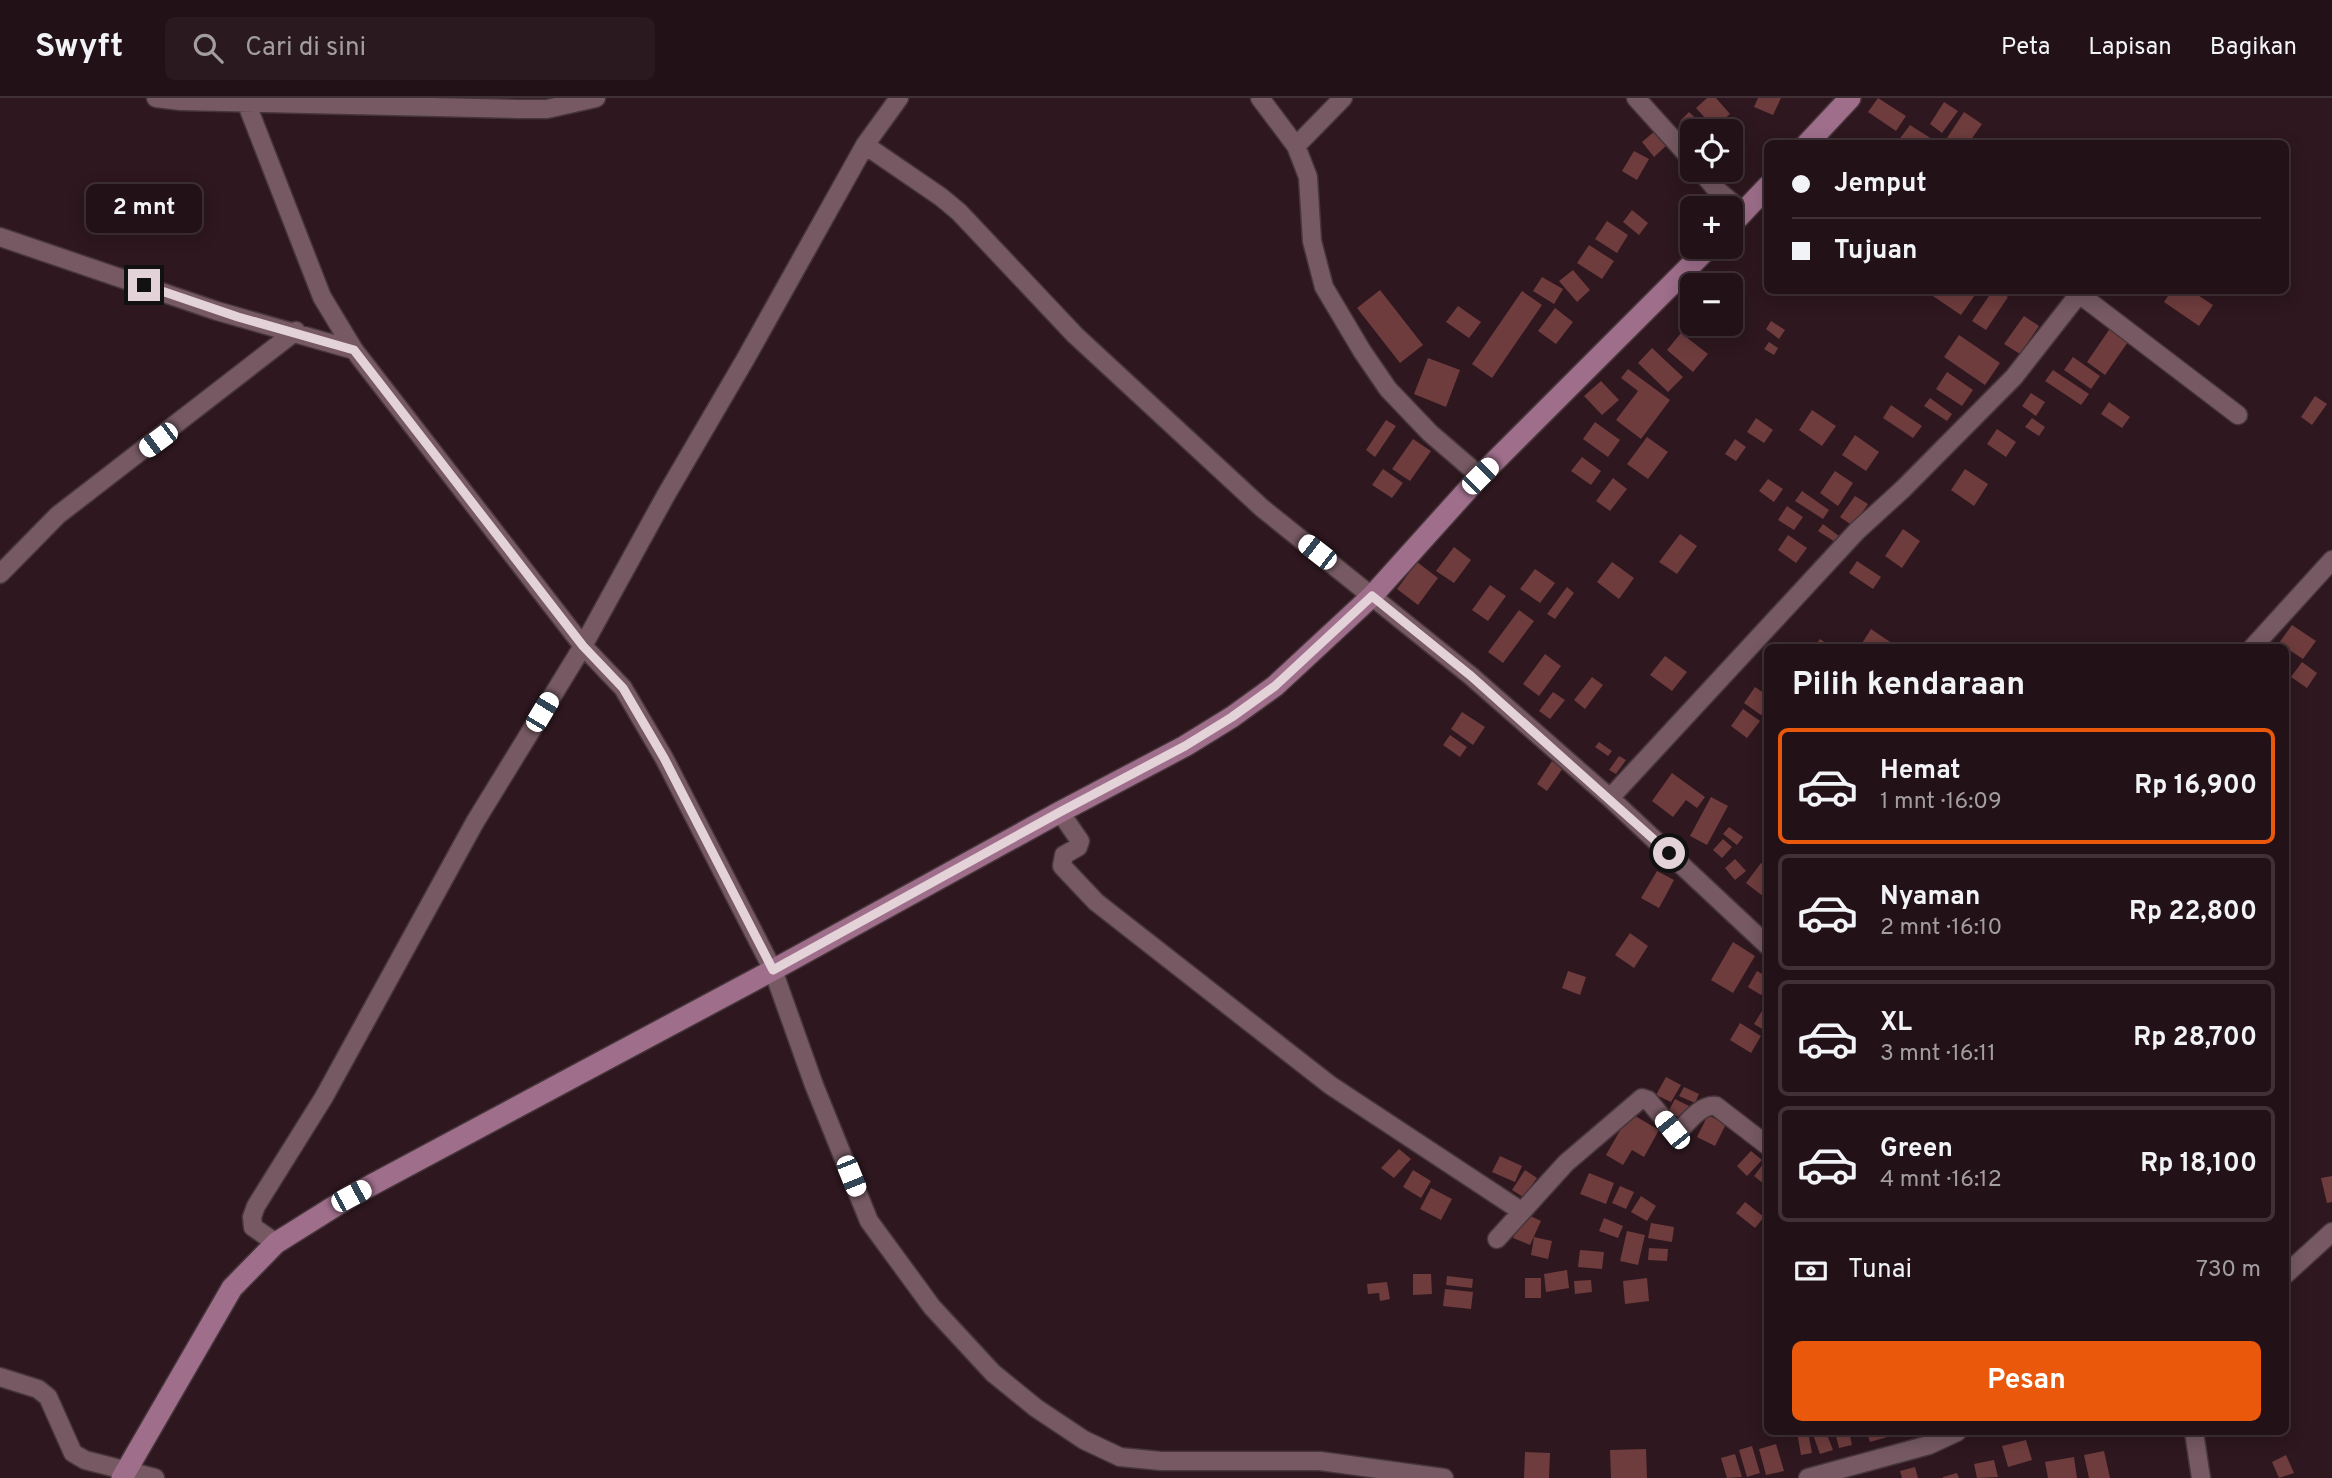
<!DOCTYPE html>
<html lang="id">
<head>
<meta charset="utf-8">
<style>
	:root { --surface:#221117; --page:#2a1a20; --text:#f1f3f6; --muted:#a29da1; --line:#3f3136; --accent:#ea580c }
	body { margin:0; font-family:Overpass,sans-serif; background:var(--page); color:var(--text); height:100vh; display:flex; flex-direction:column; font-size:26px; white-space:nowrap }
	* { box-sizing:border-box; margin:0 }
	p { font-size:23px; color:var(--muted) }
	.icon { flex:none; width:38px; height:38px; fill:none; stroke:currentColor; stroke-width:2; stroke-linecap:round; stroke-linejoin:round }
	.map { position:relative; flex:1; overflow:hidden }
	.details { position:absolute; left:1764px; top:546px; width:525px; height:791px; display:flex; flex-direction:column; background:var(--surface); border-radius:10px; box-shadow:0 4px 18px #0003,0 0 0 2px var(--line) }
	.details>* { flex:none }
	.top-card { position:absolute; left:1764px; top:42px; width:525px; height:154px; border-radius:10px; box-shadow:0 4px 18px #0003,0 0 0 2px var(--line); display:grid; align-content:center; height:154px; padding:0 28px; background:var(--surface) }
	.tools { position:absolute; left:1680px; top:21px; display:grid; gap:14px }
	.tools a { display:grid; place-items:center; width:63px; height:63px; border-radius:10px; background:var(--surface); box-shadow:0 4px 18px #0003,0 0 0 2px var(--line); font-size:35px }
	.end { position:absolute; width:32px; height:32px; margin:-16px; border:9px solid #e3d2d7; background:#111; box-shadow:0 0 0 4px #111 }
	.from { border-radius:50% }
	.bubble { position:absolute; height:49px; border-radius:10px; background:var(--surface); box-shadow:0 4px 18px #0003,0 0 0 2px var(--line); font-size:23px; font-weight:700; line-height:49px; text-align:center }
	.car { position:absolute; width:21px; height:42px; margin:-21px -10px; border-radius:9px; box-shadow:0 0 5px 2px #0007; background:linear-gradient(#fff 24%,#345 0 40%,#fff 0 76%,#345 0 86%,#fff 0) }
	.top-card b { display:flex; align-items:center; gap:24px; height:66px; font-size:26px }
	.top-card b+b { border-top:2px solid var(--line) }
	.top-card i { width:18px; height:18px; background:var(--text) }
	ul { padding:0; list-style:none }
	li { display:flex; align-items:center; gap:21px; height:116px; margin:0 14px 10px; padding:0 14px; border:4px solid var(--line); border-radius:10px }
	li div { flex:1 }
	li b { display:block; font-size:26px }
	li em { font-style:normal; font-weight:700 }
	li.selected { border-color:var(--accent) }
	li>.icon { width:63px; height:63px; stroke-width:1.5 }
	h2 { padding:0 28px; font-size:32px; line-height:84px }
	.pay { display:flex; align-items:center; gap:18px; height:77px; padding:0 28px; font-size:26px }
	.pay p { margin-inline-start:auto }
	.cta { display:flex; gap:14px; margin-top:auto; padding:14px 28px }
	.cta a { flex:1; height:80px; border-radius:10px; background:var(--accent); color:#fff; font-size:28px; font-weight:700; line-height:80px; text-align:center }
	header { display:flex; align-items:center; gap:42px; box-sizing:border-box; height:98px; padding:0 35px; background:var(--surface); border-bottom:2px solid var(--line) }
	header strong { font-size:33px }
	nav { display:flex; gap:38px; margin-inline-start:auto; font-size:24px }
	.search { width:490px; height:63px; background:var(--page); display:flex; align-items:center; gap:18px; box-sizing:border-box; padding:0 24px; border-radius:10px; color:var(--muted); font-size:26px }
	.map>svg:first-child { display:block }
</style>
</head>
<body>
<header>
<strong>Swyft</strong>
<div class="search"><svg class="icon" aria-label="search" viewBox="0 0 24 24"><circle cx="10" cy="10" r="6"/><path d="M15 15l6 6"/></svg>Cari di sini</div>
<nav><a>Peta</a><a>Lapisan</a><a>Bagikan</a></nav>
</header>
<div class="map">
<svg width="2332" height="1380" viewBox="0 0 2332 1380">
	<rect width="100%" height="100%" fill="#2e171f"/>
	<path fill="#6e3c3d" d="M1707,0h9l14,16 -16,14 -18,-20z
		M1758,0h23l-8,17 -19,-8z
		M1878,0l28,18 -10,15 -28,-19z
		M1944,4l14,9 -16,22 -12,-9z
		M1689,14l17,16 -4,3h-10v3l-12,-13z
		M1964,14l18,12 -14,20h-25z
		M1910,27l25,16 -2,3h-31l-4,-3z
		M1655,33l12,14 -13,12 -12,-15z
		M1634,53l15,8 -12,21 -15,-9z
		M1632,112l16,13 -9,12 -16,-13z
		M1607,123l21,14 -11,18 -22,-14z
		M1589,147l25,16 -12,18 -25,-16z
		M1573,172l17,20 -13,12 -18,-21z
		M1542,179l21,12 -9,15 -21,-13z
		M1380,192l43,55 -23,18 -43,-55z
		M1924,192h51l2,2 -16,23z
		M1993,192h6l9,7 -22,33 -14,-9z
		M2172,192h18l23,15 -14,21 -35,-24z
		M1522,193l20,14 -50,73 -20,-14z
		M1458,208l23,16 -12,16 -23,-16z
		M1555,210l18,14 -17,22 -18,-13z
		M1731,212l8,5 -13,19 -9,-6 3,-4h11z
		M2024,218l15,10 -19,28 -16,-10z
		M1771,223l14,9 -6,9 -13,-10z
		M2111,229l19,12 -25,36 -18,-13z
		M1681,235l27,21 -15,18 -26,-22z
		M1959,237l41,28 -15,22 -41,-28z
		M1769,244l9,6 -4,7 -10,-6z
		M1652,250l31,29 -15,15 -30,-29z
		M2073,259l27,19 -9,13 -27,-19z
		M1428,260l32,12 -14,37 -32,-13z
		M1628,271l42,31 -29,39 -25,-19 22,-29 -17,-13z
		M2053,272l36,24 -8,11 -36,-24z
		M1947,274l26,18 -11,16 -26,-17z
		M1601,283l18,19 -17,15 -18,-19z
		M2031,295l14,9 -9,14 -14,-10z
		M2315,298l12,8 -15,21 -11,-8z
		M1930,300l22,16 -5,7 -23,-15z
		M2109,304l21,15 -8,11 -21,-14z
		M1891,307l31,21 -9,12 -30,-20z
		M1812,312l24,16 -14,20 -23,-16z
		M1756,320l17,12 -9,13 -17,-11z
		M2032,320l13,9 -6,9 -14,-9z
		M1386,322l10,6 -21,31 -9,-7z
		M1595,324l25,18 -12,17 -25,-18z
		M1997,331l19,13 -10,15 -19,-13z
		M1855,337l24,17 -13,19 -24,-16z
		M1647,339l21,15 -20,27 -21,-15z
		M1413,341l18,12 -21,30 -18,-12z
		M1735,341l11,8 -10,14 -11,-7z
		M1582,359l19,14 -10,14 -20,-14z
		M1383,371l20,14 -11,15 -20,-13z
		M1965,371l23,15 -14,22 -23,-16z
		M1835,373l18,12 -15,23 -18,-13z
		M1613,380l14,11 -17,22 -14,-10z
		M1768,381l15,10 -9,13 -15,-11z
		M1802,393l27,19 -6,9 -28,-18z
		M1855,398l13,8 -15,22 -13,-9z
		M1787,408l16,11 -9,13 -16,-10z
		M1823,426l16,12 -4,6 -17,-11z
		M1903,431l17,12 -18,27 -17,-12z
		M1680,436l17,12 -20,28 -18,-12z
		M1788,437l19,13 -11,15 -18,-13z
		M1454,449l17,13 -17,23 -18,-12z
		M1857,463l24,16 -8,12 -24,-16z
		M1417,464l21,16 -20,27 -21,-16z
		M1612,464l22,16 -15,21 -22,-17z
		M1535,471l20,14 -15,20 -20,-14z
		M1490,487l16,11 -18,25 -16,-11z
		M1567,489l7,6 -19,26 -8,-5z
		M1519,512l15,11 -31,42 -15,-11z
		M2292,527l24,16 -13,18 -24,-16z
		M1871,531l28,19h-40z
		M1820,541l13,9h-19z
		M1545,556l16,12 -22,30 -16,-12z
		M1665,558l22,16 -15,19 -22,-16z
		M2302,564l15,11 -10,15 -16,-11z
		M1592,579l11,8 -18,24 -11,-9z
		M1755,589l13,9v10l-7,9 -17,-12z
		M1553,594l12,8 -15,19 -11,-8z
		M1743,611l17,12 -13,17 -16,-12z
		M1462,614l23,15 -12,18 -22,-16z
		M1450,637l17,12 -7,10 -17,-12z
		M1599,644l13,9 -4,5 -13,-9z
		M1619,658l7,4 -10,14 -7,-4z
		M1552,663l11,7 -16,23 -10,-7z
		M1672,675l33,24 -8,11 -11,-8 -13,17 -21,-16z
		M1711,699l17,9 -21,39 -17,-9z
		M1729,729l14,10 -6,8 -14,-11z
		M1723,741l9,8 -10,11 -9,-8z
		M1735,761l11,12 -11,9 -10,-12z
		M1761,765l7,5v25l-4,4 -18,-14z
		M1657,773l17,9 -15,28 -18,-10z
		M1630,835l18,13 -14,22 -19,-13z
		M1733,844l22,14 -22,37 -22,-13z
		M1568,873l18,6 -6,18 -18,-7z
		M1757,873l11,6v7l-7,11 -13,-8z
		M1762,913l6,3v11l-4,5 -10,-6z
		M1740,925l21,13 -10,17 -21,-13z
		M1666,979l15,8 -10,17 -15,-7z
		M1684,989l15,7 -4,9 -16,-7z
		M1675,1001l16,8 -7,13 -16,-8z
		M1630,1015l29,17 -15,27 -12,-7 -9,15 -17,-10z
		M1708,1017l18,9 -11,22 -18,-9z
		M1399,1051l12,10 -17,19 -13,-10z
		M1751,1053l11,9 -15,16 -10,-10z
		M1500,1058l22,10 -7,16 -23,-10z
		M1763,1066l5,3v15l-3,3 -11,-9z
		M1413,1072l18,11 -10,17 -18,-11z
		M1525,1072l12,8 -14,19 -11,-7z
		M1589,1075l25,10 -8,21 -26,-10z
		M2332,1078v26l-5,1 -6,-25z
		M1620,1088l14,6 -8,17 -14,-6z
		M1431,1090l21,11 -11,21 -21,-11z
		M1641,1098l15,10 -9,15 -16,-9z
		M1745,1104l19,15 -9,11 -19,-15z
		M1524,1115l17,8 -11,24 -17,-7z
		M1604,1120l19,8 -5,12 -19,-7z
		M1651,1125l23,4 -2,15 -24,-4z
		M1627,1133l18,4 -7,30 -18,-4z
		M1534,1139l18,4 -4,18 -17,-4z
		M1649,1150l19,1 -1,12 -19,-1z
		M1580,1152l24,2 -2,17 -24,-2z
		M1567,1172l2,18 -23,4 -2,-18z
		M1413,1176h18l1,20 -19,1z
		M1447,1178l26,3 -1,9 -26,-3z
		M1525,1180h16v20h-16z
		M1647,1180l2,23 -24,3 -2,-23z
		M1591,1182l1,12 -17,2 -1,-13z
		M1387,1184l3,17 -10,2 -1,-8 -11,1 -1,-10z
		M1445,1191l28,3 -2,17 -28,-3z
		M1797,1334h11l4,21 -11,2z
		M1812,1334h14l7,18 -13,4z
		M1835,1334h14l3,13 -13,3z
		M1867,1334h26l1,3 -24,7z
		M2026,1342l6,20 -24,7 -6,-21z
		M1776,1346l8,27 -18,4 -7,-26z
		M1752,1348l8,27 -13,4 -8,-27z
		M1646,1351l1,29h-36l-1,-28z
		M2104,1353l6,27h-21l-5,-23z
		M1525,1354l25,1 -1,25h-25z
		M1735,1356l7,23 -15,1 -6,-20z
		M2286,1357l8,18 -15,5 -7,-16z
		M2074,1359l3,21h-29l-3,-16z
		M1994,1362l4,17 -21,1 -3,-14z
		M1915,1369l3,11h-16l-2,-7z
		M1957,1375l2,5h-16v-1z"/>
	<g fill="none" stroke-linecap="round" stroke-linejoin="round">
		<g stroke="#46353a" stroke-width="21">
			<path id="street" d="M156,0l25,3 336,8h30l49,-11
				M1260,0l36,48 12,31 4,64 12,46 38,64 26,38 42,44 50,43
				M1636,0l56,62
				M246,4l76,195 32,53
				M865,47l76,52 18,15 116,123 187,173 209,168 139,122 158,148
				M1296,48l47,-48
				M1700,72l15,18 28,24
				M0,139l217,74 137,39 229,296 40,42 41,70 109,212 41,115 55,136 63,86 61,66 43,35 48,32 36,17 41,4h159l124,17
				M2074,192l164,125
				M0,476l58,-59 238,-184
				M2252,550l80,-88
				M1610,700l247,-267 46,-42 111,-112 65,-83
				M1060,714l20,29 -2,6 -14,8 -2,11 34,36 234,183 191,126
				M1497,1141l69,-76 76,-65 6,2 26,31 4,1c10,-10 23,-28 38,-26l52,40
				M276,1145l-23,-16 -1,-10 4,-11 68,-109 151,-275 108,-176 83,-151 80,-137 119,-213 34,-47
				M2286,1176l46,-42
				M0,1279l38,12 10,8 25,56 12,7 70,18
				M2194,1334l7,46
				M1808,1380l121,-33 28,-13"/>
		</g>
		<g stroke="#46353a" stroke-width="24">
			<path id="primary" d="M1807,46l43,-46
				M1731,127l37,-39
				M122,1380l110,-190 44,-45 75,-47 422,-226 287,-158 125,-66 47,-29 43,-31 97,-90 108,-120 229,-229"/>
		</g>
		<use href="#street" stroke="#765962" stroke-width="18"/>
		<use href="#primary" stroke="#9e6e8b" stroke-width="21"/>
	</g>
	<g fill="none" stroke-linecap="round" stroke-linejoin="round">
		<path stroke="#e3d2d7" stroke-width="9" d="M144,187l94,32 116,33 229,296 40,42 41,70 109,212 287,-158 125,-66 47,-29 43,-31 97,-90 99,80 198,177"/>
	</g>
</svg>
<div class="tools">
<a><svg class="icon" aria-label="locate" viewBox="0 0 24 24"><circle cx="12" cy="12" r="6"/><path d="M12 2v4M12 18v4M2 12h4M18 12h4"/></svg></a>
<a>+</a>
<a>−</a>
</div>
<i class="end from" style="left:1669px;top:755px"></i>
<i class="end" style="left:144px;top:187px"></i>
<div class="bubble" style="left:86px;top:86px;width:116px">2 mnt</div>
<i class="car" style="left:158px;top:342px;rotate:233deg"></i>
<i class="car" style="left:1480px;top:378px;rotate:45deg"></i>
<i class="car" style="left:1317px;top:454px;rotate:308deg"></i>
<i class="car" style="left:542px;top:614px;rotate:31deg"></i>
<i class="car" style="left:1672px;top:1032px;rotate:321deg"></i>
<i class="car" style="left:851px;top:1078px;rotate:158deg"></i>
<i class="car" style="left:351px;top:1098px;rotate:62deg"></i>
<div class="top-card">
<b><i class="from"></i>Jemput</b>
<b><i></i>Tujuan</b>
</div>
<section class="details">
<h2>Pilih kendaraan</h2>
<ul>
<li class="selected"><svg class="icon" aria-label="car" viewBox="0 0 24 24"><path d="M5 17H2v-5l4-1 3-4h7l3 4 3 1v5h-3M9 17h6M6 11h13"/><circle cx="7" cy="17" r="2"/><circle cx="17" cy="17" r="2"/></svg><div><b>Hemat</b><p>1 mnt · 16:09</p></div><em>Rp 16,900</em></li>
<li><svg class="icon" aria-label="car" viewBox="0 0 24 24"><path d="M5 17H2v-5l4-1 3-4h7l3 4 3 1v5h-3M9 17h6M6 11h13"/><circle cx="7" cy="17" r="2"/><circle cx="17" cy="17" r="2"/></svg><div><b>Nyaman</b><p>2 mnt · 16:10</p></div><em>Rp 22,800</em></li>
<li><svg class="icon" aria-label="car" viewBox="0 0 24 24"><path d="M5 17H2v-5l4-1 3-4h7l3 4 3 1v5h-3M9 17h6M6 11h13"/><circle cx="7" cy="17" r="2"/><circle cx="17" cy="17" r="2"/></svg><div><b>XL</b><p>3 mnt · 16:11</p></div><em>Rp 28,700</em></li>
<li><svg class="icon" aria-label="car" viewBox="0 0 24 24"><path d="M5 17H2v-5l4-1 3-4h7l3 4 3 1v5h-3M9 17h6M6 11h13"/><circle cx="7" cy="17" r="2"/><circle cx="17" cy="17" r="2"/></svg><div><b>Green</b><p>4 mnt · 16:12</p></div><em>Rp 18,100</em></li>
</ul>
<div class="pay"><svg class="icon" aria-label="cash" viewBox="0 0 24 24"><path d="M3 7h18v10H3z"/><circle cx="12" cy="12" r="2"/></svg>Tunai<p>730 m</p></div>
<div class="cta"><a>Pesan</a></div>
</section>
</div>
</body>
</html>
